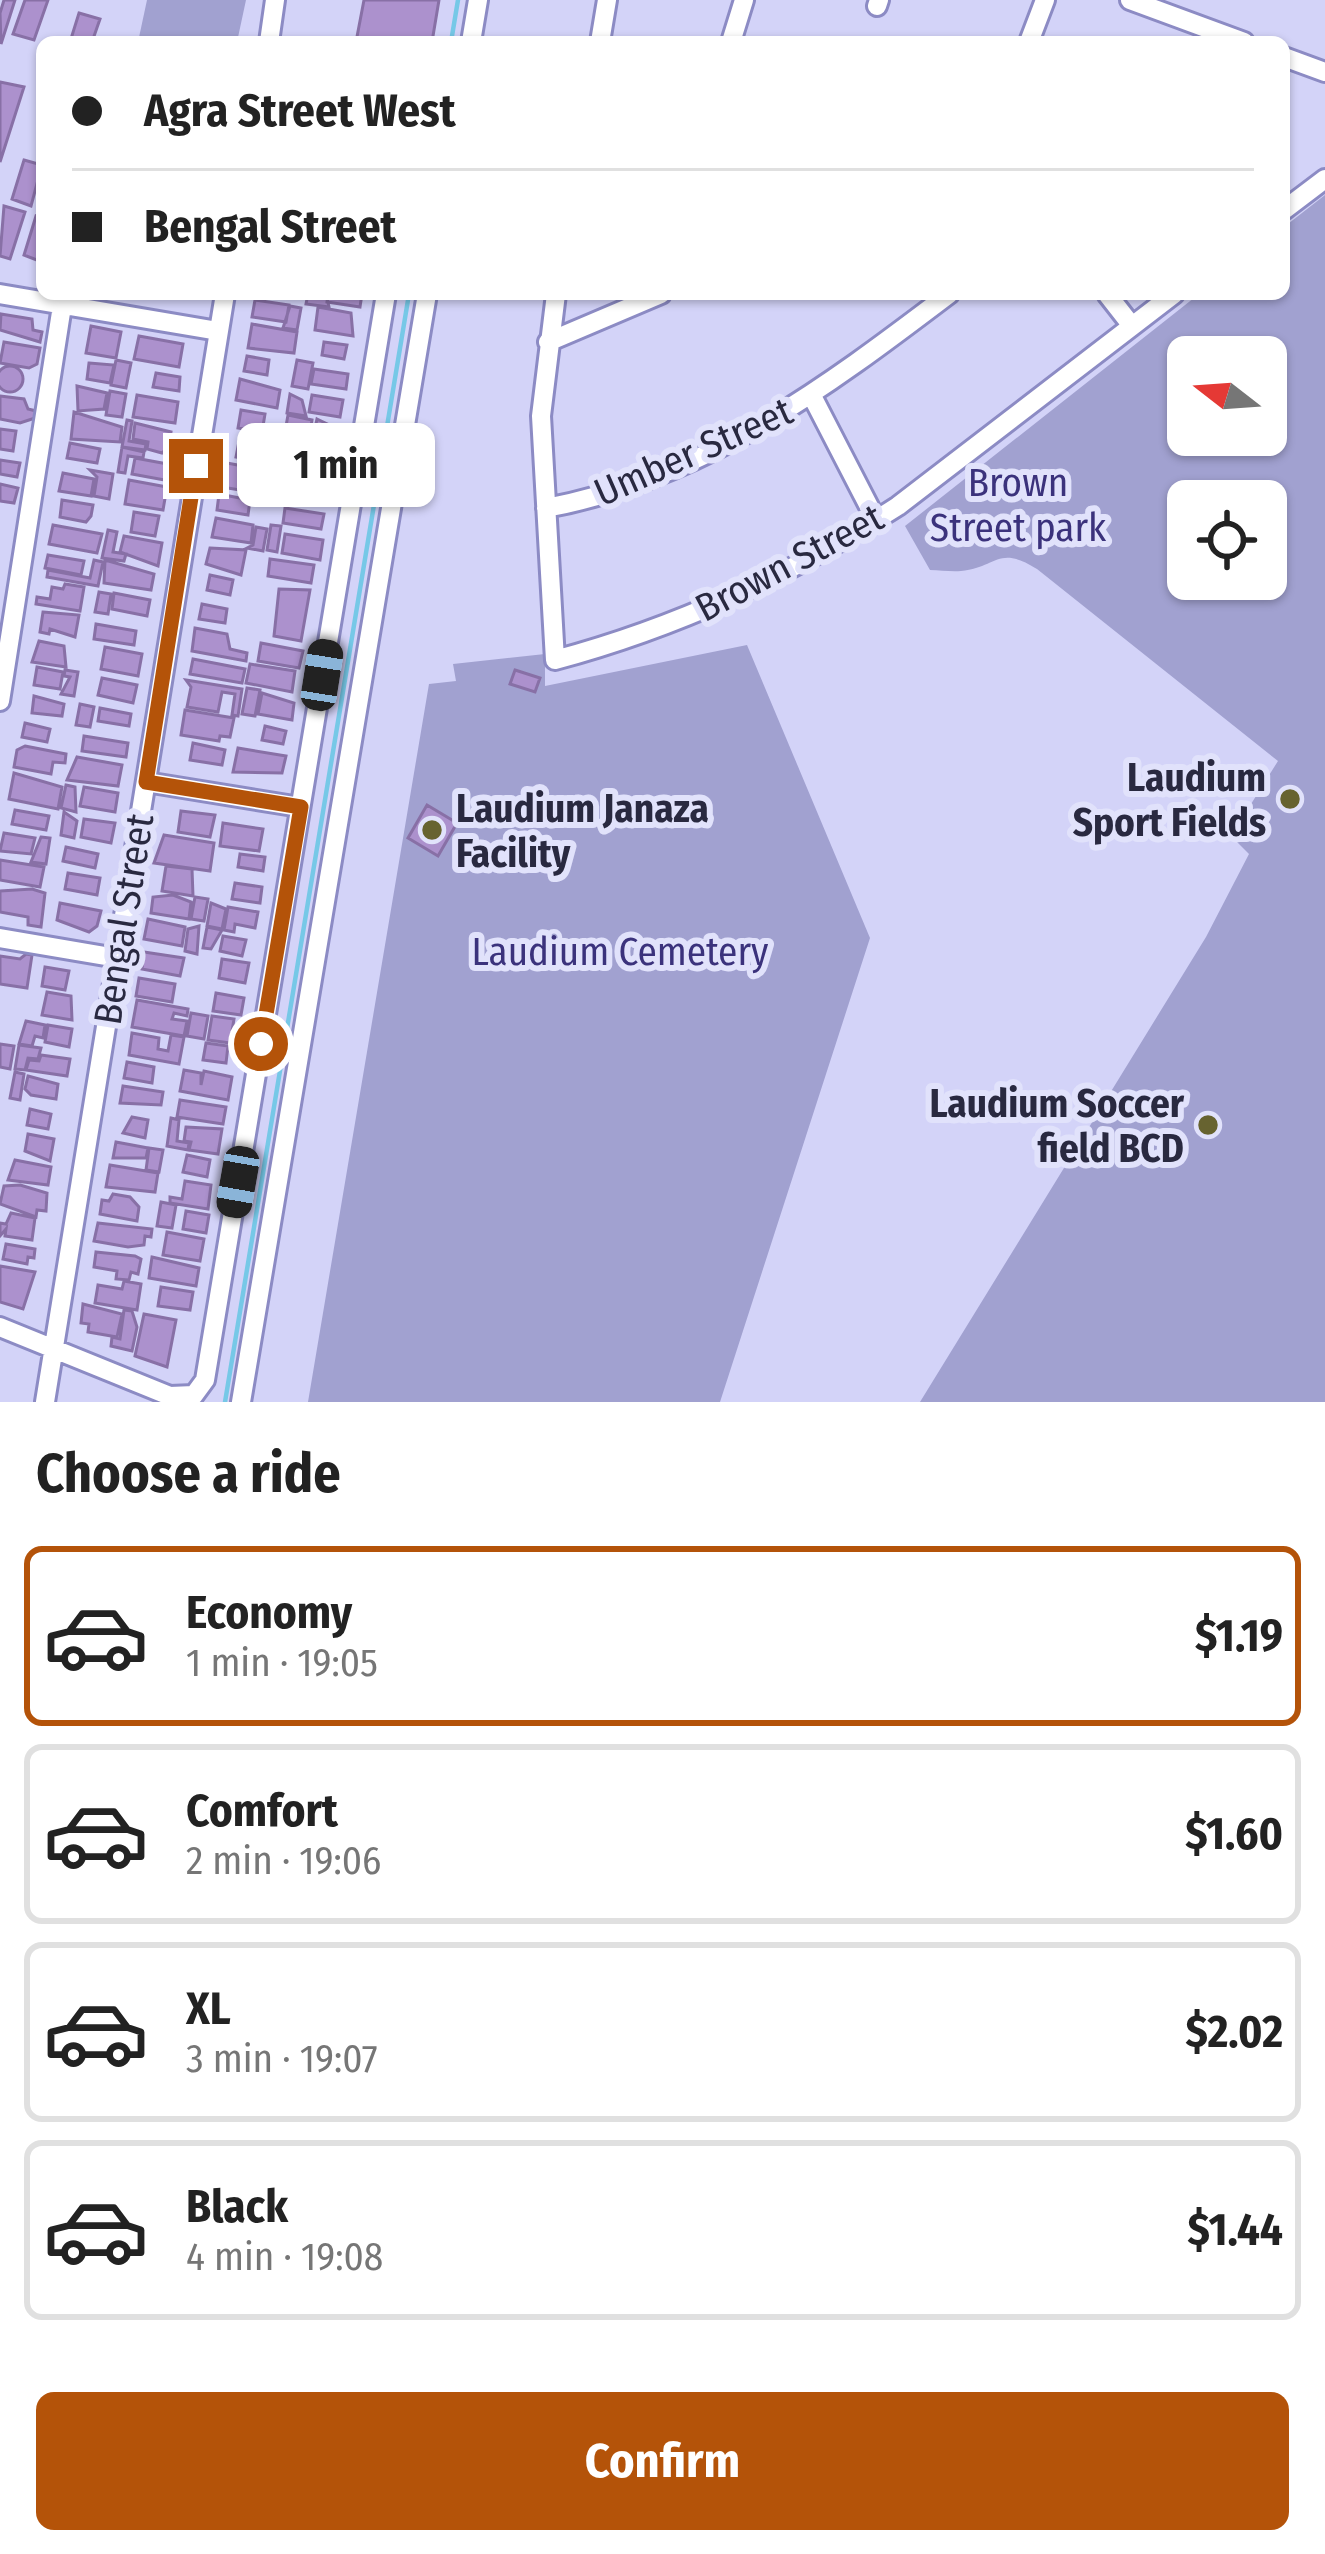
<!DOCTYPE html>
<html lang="en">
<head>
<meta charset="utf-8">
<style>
	:root { --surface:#fff; --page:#f6f6f6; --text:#222; --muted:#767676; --line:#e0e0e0; --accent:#b45309 }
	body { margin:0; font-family:"Fira Sans Condensed",sans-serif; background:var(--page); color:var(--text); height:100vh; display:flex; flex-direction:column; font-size:45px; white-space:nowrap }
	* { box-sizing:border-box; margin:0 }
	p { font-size:39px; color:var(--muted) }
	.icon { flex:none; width:66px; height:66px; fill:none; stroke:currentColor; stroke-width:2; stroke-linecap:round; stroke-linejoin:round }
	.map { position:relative; height:1402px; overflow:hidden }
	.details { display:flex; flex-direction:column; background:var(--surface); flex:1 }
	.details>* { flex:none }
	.banner { position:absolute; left:36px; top:36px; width:1254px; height:264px; border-radius:18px; box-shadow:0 3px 9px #0004; display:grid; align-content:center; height:264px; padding:0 36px; background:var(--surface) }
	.needle { width:78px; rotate:287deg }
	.fabs { position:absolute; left:1167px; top:336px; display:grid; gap:24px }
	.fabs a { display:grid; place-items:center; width:120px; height:120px; border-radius:18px; background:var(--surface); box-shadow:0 3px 9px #0004; font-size:60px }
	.end { position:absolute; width:54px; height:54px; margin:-27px; border:15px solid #b45309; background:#fff; box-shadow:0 0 0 6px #fff }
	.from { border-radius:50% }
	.bubble { position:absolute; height:84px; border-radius:18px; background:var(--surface); box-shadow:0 3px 9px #0004; font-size:39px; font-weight:700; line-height:84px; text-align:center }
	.car { position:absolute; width:36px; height:72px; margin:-36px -18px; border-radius:15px; box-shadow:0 0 9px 3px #0007; background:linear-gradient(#222 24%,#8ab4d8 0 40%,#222 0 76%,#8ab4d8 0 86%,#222 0) }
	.banner b { display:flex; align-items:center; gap:42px; height:114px; font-size:45px }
	.banner b+b { border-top:3px solid var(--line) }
	.banner i { width:30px; height:30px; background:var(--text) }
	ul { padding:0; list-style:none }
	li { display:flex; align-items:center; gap:36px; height:180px; margin:0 24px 18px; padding:0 12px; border:6px solid var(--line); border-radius:18px }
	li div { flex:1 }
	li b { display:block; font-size:45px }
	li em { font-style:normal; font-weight:700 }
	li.on { border-color:var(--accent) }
	li>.icon { width:108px; height:108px; stroke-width:1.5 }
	h2 { padding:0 36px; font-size:54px; line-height:144px }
	.cta { display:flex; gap:24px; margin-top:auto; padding:24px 36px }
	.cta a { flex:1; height:138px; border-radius:18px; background:var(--accent); color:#fff; font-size:48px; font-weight:700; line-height:138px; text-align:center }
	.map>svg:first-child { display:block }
</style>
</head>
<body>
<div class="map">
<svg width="1325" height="1402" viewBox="0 0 1325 1402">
	<rect width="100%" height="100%" fill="#d3d3f8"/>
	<path fill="#a1a1d0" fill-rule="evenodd" d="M147,0h99l-9,42h-99z
		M1325,195v1207h-405l286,-465 43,-83 -18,-18 47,-75 -241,-192c-39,-25 -41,-1 -76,2 -10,1 -21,-1 -31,-1l-25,-44 294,-232h85v-67zM1188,357h78v78h-78zM1188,501h78v78h-78z
		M747,645l123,293 -150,464h-412l121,-718 27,-3 -3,-17 92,-10v32z"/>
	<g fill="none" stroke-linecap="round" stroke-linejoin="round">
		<path stroke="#76c8e7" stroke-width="4.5" d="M451,42l7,-42
			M225,1402l184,-1108"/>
	</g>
	<path fill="#ac91cd" stroke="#8870a6" stroke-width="3" d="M4,0h11l-14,44 -1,-31z
		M25,0h23l-14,40 -21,-6z
		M364,0h75l-7,42h-76z
		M79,13l21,6 -8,23h-22z
		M0,82l24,5 -24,75z
		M24,160l18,5 -11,41 -19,-7z
		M4,206l21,6 -15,47 -10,-3z
		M36,216l6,2v44l-18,-7z
		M308,294h18l3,13 -23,-3z
		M328,294h34l-2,13 -33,-5z
		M255,300l34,5 -3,17 -34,-5z
		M290,306l11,2 -4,22 -14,-2z
		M318,307l33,6 2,23 -38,-6z
		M1,314l31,5 1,11 9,2 -2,10 -40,-12z
		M252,324l45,8 -3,21 -46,-5z
		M91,326l30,6 -5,26 -30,-5z
		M139,336l44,8 -4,23 -45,-8z
		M4,342l36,6 -3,16 -8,4 -29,-5z
		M324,342l23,3 -3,14 -22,-4z
		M247,356l22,4 -2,15 -23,-4z
		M116,360l15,3 -5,25 -15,-3z
		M297,360l16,3 -5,26 -16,-3z
		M89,363l25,2 -4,18 -23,-4z
		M-3 379a13 13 0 1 1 26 0a13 13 0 1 1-26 0Z
		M314,369l34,5 -2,15 -35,-5z
		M156,373l24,4 -1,14 -26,-4z
		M240,379l40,11 -3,18 -41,-8z
		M77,386l30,7 -3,16 -26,2z
		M110,391l16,3 -4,23 -16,-2z
		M290,394l12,6 4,16 -19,-3z
		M137,395l41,7 -3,21 -42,-6z
		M312,395l31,5 -3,17 -31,-5z
		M0,396l24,3 4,10 8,2 -1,7 -15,5 -20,-4z
		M241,410l24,4 -3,18 -24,-4z
		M74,412l48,15 -2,15 -49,-3z
		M288,415l24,5 -3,21 -25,-4z
		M317,419l23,11 -4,21 -25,-5z
		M127,420l5,1 -3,20 17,3 -1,6 -23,-3z
		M135,423l36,9 -2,15 -7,6 -15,-4 1,-7 -15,-3z
		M0,429l16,2 -3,20 -13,-2z
		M240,436l35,6 -4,21 -35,-6z
		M70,443l30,6 -3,14 -30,-5z
		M284,445l22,4 -4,22 -22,-4z
		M122,447l22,5 -1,6 -15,-2 -3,17 -7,-1z
		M308,451l29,5 -5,21 -28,-5z
		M135,458l38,7 -3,16 -38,-7z
		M0,460l20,3 -3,14 -17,-3z
		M227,463l47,9 -4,23 -48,-8z
		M279,468l17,3 -2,9 -8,-1 -2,16 -10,-1z
		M90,470l23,4 -4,25 -15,-3 3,-19z
		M63,473l31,6 -3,17 -32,-5z
		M296,478l31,6 -4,18 -37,-7 3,-15z
		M129,480l38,7 -4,23 -38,-6z
		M0,484l18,4 -4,15 -14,-2z
		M219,494l31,6 -2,15 -31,-5z
		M62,500l31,5 -2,11 -5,6 -26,-5z
		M285,508l39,6 -3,15 -38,-6z
		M134,512l25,4 -4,20 -24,-4z
		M216,518l37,7 -2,18 -39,-6z
		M53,525l49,9 -5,19 -48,-9z
		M271,525l10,1 -4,26 -10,-2z
		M256,527l11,2 -4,22 -16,-3 6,-3z
		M108,530l9,2 -4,20 13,2 -2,7 -22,-3z
		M285,534l38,6 -3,20 -38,-7z
		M124,536l38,7 -4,23 -38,-14z
		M210,548l36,2 -5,25 -35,-11z
		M48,555l36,6 -3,14 -36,-7z
		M270,559l44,6 -3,18 -43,-7z
		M94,560l9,2 -5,24 -51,-9 1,-7 42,8z
		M105,560l49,14 -3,16 -47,-7z
		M210,575l23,5 -3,15 -23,-5z
		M65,584l19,3 -4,24 -44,-7 1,-7 13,2 2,-12 11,2z
		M279,589l31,1 -9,51 -27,-5z
		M99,592l12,2 -3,20 -13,-2z
		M114,593l36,7 -3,16 -35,-7z
		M202,604l25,5 -2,14 -26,-4z
		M43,612l36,3 -4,22 -25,-8 -1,5 -9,-2z
		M96,624l40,7 -2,14 -40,-6z
		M195,628l32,6 3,15 17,4 -1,8 -54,-10z
		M39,641l25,5 2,21 -34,-5z
		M261,643l42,8 -4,17 -41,-7z
		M105,647l37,7 -4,22 -37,-7z
		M193,659l52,10 -3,14 -52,-9z
		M250,664l45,7 -3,21 -46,-9z
		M37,667l26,5 -3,17 -26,-4z
		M65,670l13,2 -4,24 -13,-2 9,-17 -6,-1z
		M515,670l25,8 -5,14 -25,-8z
		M102,678l35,7 -4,18 -35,-8z
		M186,680l56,9 -4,27 -6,-1 3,-21 -13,-2 -4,20 -31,-5 4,-20z
		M247,688l13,2 -5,26 -13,-2z
		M262,693l32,10 -2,17 -34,-6z
		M34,696l30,8 -2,12 -30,-3z
		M80,704l14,3 -4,20 -14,-2z
		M100,708l31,6 -2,12 -31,-5z
		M185,710l49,8 -4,19 -10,-1 -1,5 -38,-6z
		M25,723l25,6 -3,13 -25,-5z
		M265,726l21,5 -3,13 -21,-4z
		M84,736l44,7 -2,14 -44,-6z
		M193,743l32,7 -3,15 -32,-5z
		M25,746l41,8 -1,9 -12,-1 -2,12 -37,-7 3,-17z
		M238,748l48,8 -4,17 -49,-1z
		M77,757l45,8 -4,21 -51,-6z
		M14,773l48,14 -4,22 -49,-10z
		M66,785l9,2 1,25 -15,-4z
		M84,787l34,6 -3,19 -35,-6z
		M427,805l30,18 -19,33 -30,-18z
		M15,810l34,6 -3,14 -34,-6z
		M181,811l34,4 -5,22 -32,-5z
		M64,812l13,9 -3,17 -13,-3z
		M84,819l31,4 -4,20 -30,-6z
		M223,823l40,6 -4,22 -39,-5z
		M4,833l31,5 -4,16 -31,-3z
		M164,835l50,8 -4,28 -56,-8z
		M41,837l9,1 -4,26 -15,-2z
		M66,847l32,7 -3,14 -32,-7z
		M240,854l25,3 -2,14 -25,-4z
		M0,860l44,7 -4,20 -40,-7z
		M166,866l26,3 1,27 -31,-5z
		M68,873l32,5 -3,17 -32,-6z
		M235,883l27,4 -2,16 -28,-4z
		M32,889l13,4 -4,34 -13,-2v-8l-28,-5v-21z
		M173,895l18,7 -2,17 -38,-6 2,-16z
		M195,897l13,2 -4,22 -13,-2z
		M60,903l41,8 -4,15 -8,6 -32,-12z
		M211,903l15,6 -4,20 -15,-3z
		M228,907l30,5 -3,16 -20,-4 -1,8 -10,-2z
		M148,919l37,8 -3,19 -38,-7z
		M199,926l-2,28 -12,-3 3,-22z
		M207,927l15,3 -11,19 -8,-1z
		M223,936l23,4 -4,16 -22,-5z
		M144,952l40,6 -4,18 -38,-7z
		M26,954l6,1 -5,33 -27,-4v-28l20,3z
		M222,959l27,4 -4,20 -26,-5z
		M45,967l24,4 -4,19 -23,-4z
		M139,978l36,6 -3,18 -36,-6z
		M47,992l24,4 1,24 -30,-5z
		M216,993l28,5 -3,17 -28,-4z
		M137,1000l51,9 -1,7 -13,-3 -2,6 15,2 -3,15 -52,-9z
		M191,1013l17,3 -4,23 -17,-3z
		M212,1016l22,3 -4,24 -22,-3z
		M26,1021l19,4 -2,13 -8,-2 -3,10 -13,-2z
		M48,1025l24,4 -3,18 -24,-5z
		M132,1033l27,5 -1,11 10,2 3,-16 13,2 -5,27 -50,-9z
		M206,1043l22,3 -2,17 -23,-3z
		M0,1044l14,2 -4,23 -10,-2z
		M19,1045l22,3 -3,11 -10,-1 -3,12 -10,-1z
		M41,1055l29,4 -3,17 -41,-6 3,-10 10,1z
		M127,1062l27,5 -2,16 -28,-5z
		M184,1070l17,3v12l3,-14 28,6 -4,23 -48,-9z
		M15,1072l9,2 -4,26 -10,-2z
		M28,1076l30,8 -2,15 -25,-4 -6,-6z
		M123,1086l40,6 -2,13 -41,-2z
		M180,1100l46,7 -3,17 -46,-7z
		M30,1109l21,5 -3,15 -21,-4z
		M132,1117l16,3 -3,18 -22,-5z
		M171,1118l8,2 -2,21 12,2 -1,7 -21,-4z
		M186,1127l36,2 -4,25 -29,-4 2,-8 -7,-1z
		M28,1134l26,5 -4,22 -25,-10z
		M116,1142l32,6 -2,10h-33z
		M149,1148l14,2 -4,22 -13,-2z
		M187,1155l23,5 -3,17 -24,-5z
		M15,1160l36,7 -3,18 -40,-5z
		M110,1165l48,8 -3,19 -49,-5z
		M185,1181l26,4 -3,24 -38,-6v-6l12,2z
		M20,1185l27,8 -1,18 -9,-1 -1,7 -36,-13 4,-18z
		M113,1194l17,3 9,10 -2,14 -37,-7 2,-14 7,1z
		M161,1202l15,3 -4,23 -15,-2z
		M186,1211l23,4 -3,18 -23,-4z
		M11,1213l24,5 -3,22 -27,-4 1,-7 -6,7v-13l6,1z
		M98,1223l54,6 -1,8 -6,-1 -1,9 -16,2 -34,-6z
		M167,1232l37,7 -4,22 -37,-6z
		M6,1244l29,5 -1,9 -6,-1 -1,7 -24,-5z
		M96,1252l39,4 6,3 -3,15 -7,-2 -2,8 -13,-1 1,-8 -23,-4z
		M152,1257l47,11 -3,18 -47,-8z
		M0,1266l35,6 -12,37 -23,-7z
		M124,1281l17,3 -4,26 -42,-7 3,-18 24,4z
		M161,1287l32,5 -3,18 -32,-4z
		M83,1304l39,10 -5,23 -29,-5 1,-8 -8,-1z
		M124,1310l8,1 5,16 -5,24 -21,-5 1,-9 8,2z
		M144,1314l32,6 -9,47 -32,-11z"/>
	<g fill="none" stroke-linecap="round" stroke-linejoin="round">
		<g stroke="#8c8bc4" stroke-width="24">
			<path id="minor" d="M1130,0l114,42
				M877,6l2,-6
				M269,42l6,-42
				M471,42l7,-42
				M600,42l7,-42
				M731,42l13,-42
				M1029,42l16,-42
				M1284,57l41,15
				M1284,210l41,-31
				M0,294l218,37
				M556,294l-15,122 14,244c120,-32 238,-86 343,-154l276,-212
				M1107,294l25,32
				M548,342l113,-48
				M813,398l63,122
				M546,508c158,-29 279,-120 403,-214
				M0,701l62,-395
				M146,782l154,25
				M0,938l117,20
				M0,1327l170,69 24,-1 11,-15 181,-1086
				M45,1402l180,-1108
				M241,1402l186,-1108"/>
		</g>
		<use href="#minor" stroke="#fff" stroke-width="18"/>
	</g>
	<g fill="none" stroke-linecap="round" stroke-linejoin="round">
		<path stroke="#b45309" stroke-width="15" d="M196,466l-50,316 155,25 -40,237"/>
	</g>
	<g fill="#676330" stroke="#e1e2fb" stroke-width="4.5">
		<circle cx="1290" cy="799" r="12"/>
		<circle cx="432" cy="830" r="12"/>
		<circle cx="1208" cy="1125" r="12"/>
	</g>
	<g text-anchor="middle" stroke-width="12" stroke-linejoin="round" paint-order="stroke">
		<g font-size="39" fill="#292940" stroke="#e1e2fb">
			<text transform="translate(693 451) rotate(-24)" y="14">Umber Street</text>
			<text transform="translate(789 562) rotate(-28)" y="14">Brown Street</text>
			<text transform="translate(123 919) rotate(-81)" y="14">Bengal Street</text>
		</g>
		<g font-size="39" fill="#3b327c" stroke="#e1e2fb">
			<text x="1018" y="496">Brown<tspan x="1018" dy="45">Street park</tspan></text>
			<text x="620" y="965">Laudium Cemetery</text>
		</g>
		<g font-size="39" font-weight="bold" fill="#292940" stroke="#e1e2fb" text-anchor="end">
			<text x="1266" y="791">Laudium<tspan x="1266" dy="45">Sport Fields</tspan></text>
			<text x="456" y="822" text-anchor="start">Laudium Janaza<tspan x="456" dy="45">Facility</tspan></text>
			<text x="1184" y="1117">Laudium Soccer<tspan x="1184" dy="45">field BCD</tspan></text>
		</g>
	</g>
</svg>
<div class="fabs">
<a><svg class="needle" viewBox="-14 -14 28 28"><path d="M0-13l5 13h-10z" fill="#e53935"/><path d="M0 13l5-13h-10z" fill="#767676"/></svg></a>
<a><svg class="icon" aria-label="locate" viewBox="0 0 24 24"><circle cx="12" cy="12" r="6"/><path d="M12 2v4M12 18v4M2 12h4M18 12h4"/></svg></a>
</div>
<i class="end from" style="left:261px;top:1044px"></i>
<i class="end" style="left:196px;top:466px"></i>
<div class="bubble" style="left:237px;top:423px;width:198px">1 min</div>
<i class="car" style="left:322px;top:675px;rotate:9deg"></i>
<i class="car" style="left:238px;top:1182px;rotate:190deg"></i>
<div class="banner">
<b><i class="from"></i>Agra Street West</b>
<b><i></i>Bengal Street</b>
</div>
</div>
<section class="details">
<h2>Choose a ride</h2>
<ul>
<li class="on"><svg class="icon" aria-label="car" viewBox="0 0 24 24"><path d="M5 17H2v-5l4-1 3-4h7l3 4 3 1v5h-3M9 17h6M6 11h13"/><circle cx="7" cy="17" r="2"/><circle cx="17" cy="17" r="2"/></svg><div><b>Economy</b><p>1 min · 19:05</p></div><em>$1.19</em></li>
<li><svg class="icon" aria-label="car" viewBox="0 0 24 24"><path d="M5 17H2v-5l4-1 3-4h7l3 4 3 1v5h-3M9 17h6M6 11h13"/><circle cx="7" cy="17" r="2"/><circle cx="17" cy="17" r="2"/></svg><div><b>Comfort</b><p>2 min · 19:06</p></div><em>$1.60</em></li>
<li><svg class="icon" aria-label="car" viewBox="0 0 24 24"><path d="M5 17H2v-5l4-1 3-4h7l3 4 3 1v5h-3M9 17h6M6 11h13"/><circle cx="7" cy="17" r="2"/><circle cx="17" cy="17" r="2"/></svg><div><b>XL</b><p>3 min · 19:07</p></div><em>$2.02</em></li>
<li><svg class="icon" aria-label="car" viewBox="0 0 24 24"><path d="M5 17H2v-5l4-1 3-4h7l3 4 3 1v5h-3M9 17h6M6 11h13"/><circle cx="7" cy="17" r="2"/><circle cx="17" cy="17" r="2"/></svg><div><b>Black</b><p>4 min · 19:08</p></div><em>$1.44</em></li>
</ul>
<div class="cta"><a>Confirm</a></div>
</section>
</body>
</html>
